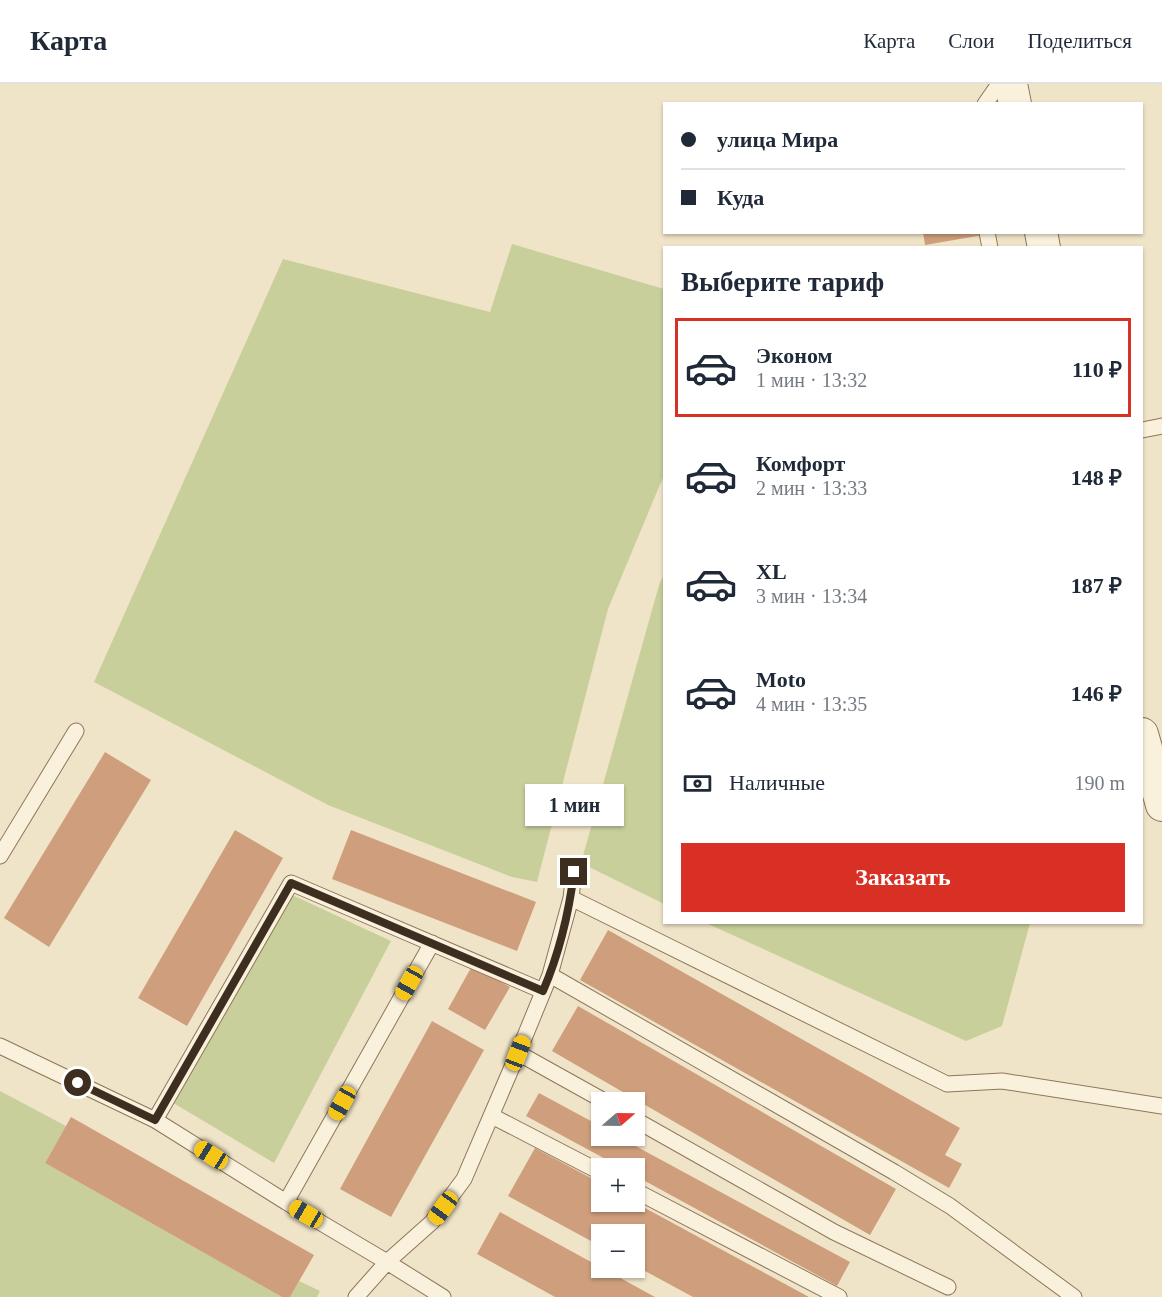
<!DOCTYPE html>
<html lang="ru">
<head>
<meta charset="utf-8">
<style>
	:root { --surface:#fff; --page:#f2f2f3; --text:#1f2937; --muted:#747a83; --line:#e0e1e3; --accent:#d93025 }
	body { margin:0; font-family:Georgia,serif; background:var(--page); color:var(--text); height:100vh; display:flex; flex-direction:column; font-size:22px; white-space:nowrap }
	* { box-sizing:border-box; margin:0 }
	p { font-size:20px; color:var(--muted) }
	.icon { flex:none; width:33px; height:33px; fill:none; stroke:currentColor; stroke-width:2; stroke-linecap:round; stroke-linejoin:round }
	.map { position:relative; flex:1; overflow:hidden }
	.details { position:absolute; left:663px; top:162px; width:480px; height:678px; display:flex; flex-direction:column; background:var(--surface); border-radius:0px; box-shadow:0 2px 4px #0004 }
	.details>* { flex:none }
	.banner { position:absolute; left:663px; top:18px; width:480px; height:132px; border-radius:0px; box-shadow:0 2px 4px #0004; display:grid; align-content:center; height:132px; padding:0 18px; background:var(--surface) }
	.needle { width:39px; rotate:70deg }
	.fabs { position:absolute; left:591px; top:1008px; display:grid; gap:12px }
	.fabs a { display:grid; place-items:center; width:54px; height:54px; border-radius:0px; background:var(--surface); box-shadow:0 2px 4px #0004; font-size:30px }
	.end { position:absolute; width:27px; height:27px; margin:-14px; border:8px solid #3d2e20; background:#fff; box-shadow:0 0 0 3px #fff }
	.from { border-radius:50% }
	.bubble { position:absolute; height:42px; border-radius:0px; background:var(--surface); box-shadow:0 2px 4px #0004; font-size:20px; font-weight:800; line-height:42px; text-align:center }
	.car { position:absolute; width:18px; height:36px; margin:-18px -9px; border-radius:8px; box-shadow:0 0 4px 2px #0007; background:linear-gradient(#f5c518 24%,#345 0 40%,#f5c518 0 76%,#345 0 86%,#f5c518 0) }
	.banner b { display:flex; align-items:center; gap:21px; height:57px; font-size:22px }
	.banner b+b { border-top:2px solid var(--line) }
	.banner i { width:15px; height:15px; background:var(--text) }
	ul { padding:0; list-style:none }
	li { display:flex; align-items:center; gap:18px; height:99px; margin:0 12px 9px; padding:0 6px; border:3px solid transparent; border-radius:0px }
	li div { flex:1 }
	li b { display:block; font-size:22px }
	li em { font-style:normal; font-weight:800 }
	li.on { border-color:var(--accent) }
	li>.icon { width:54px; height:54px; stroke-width:1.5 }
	h2 { padding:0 18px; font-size:27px; line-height:72px }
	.pay { display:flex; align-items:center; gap:15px; height:66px; padding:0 18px; font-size:22px }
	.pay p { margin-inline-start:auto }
	.cta { display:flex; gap:12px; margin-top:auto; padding:12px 18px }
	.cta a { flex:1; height:69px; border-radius:0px; background:var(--accent); color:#fff; font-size:24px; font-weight:800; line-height:69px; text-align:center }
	header { display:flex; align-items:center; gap:36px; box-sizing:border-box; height:84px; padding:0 30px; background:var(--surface); border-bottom:2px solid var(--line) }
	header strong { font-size:28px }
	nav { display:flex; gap:33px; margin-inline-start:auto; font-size:21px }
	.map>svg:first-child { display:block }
</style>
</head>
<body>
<header>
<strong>Карта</strong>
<nav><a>Карта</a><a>Слои</a><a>Поделиться</a></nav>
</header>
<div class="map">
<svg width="1162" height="1213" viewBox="0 0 1162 1213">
	<rect width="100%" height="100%" fill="#f0e4c8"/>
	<path fill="#c9cf9b" d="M512,160l152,45v186l-56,134 -71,273 -25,-5 -184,-72 -234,-123 189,-423 207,53z
		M664,490v330l-83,-41 78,-278z
		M290,810l101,47 -117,222 -104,-62z
		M706,839h324l-28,103 -36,15z
		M0,1007l66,35 -21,37 237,134h-282z
		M299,1197l21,10 -3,6h-27z"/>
	<path fill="#cf9f7d" d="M923,148h65l1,2 -64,11z
		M105,668l46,28 -102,167 -45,-29z
		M235,746l48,28 -96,168 -49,-28z
		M351,746l185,72 -19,49 -185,-72z
		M608,846l352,198 -15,27 17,9 -13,24 -369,-208z
		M472,882l38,21 -25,43 -37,-21z
		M578,922l318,183 -26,46 -318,-184z
		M432,937l52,29 -93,167 -51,-28z
		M539,1009l63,34v9h15l233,126 -13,24 -203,-111v-7h-12l-96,-52z
		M71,1033l243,138 -24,42h-8l-237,-134z
		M535,1064l67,36v18h32l175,95h-116l-59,-32v-31h-32v13l-94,-51z
		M500,1128l155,85h-100l-78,-43z"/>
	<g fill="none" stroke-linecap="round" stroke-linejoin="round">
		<g stroke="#8d765c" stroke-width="17">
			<path id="lane" d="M985,20l14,-20
				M987,148l3,16
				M1142,346l20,-4
				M0,772l76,-125
				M571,814l376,186 55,-3 160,25
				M550,891l344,197 56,34 124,91
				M0,962l155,74 131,82 101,60 56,35
				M518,969l88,49
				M492,1032l110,57
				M634,1035l200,113 114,55
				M155,1036l136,-237 252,108
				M634,1106l205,107
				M286,1118l146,-259
				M356,1213l31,-35 45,-40 32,-43 54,-126 32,-78 21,-77 3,-26"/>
		</g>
		<g stroke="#8d765c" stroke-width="34">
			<path id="street" d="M1011,0l4,20
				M1041,148l3,16
				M1142,650l20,71"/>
		</g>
		<use href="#lane" stroke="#faf1dc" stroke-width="15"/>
		<use href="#street" stroke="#faf1dc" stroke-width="32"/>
	</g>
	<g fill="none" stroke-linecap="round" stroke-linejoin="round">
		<path stroke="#3d2e20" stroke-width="8" d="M78,999l77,37 136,-237 252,108c16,-37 26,-79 31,-119"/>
	</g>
</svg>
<div class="fabs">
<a><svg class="needle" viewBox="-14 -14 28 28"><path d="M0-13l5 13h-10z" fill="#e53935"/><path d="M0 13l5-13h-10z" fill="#747a83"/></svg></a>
<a>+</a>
<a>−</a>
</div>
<i class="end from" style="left:78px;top:999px"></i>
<i class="end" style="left:574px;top:788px"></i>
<div class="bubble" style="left:525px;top:700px;width:99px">1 мин</div>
<i class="car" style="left:409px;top:899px;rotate:209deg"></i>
<i class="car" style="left:518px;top:969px;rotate:21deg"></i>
<i class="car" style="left:342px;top:1019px;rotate:209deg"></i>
<i class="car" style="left:211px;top:1071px;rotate:302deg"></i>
<i class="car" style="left:443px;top:1124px;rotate:216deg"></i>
<i class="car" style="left:306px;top:1130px;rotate:300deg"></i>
<div class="banner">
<b><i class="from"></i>улица Мира</b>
<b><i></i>Куда</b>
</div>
<section class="details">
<h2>Выберите тариф</h2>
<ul>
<li class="on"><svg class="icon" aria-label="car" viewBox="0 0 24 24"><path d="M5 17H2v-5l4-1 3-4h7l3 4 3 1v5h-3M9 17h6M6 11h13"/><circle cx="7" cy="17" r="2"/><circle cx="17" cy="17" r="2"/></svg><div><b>Эконом</b><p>1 мин · 13:32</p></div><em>110 ₽</em></li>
<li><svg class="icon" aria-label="car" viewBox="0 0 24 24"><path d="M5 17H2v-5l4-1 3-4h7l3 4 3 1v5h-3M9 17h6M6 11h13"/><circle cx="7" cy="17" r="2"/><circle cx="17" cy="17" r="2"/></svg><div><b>Комфорт</b><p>2 мин · 13:33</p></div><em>148 ₽</em></li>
<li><svg class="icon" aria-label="car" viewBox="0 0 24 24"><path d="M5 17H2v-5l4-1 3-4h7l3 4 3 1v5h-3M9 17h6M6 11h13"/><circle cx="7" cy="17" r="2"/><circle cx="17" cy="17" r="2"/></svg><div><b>XL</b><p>3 мин · 13:34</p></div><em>187 ₽</em></li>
<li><svg class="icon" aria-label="car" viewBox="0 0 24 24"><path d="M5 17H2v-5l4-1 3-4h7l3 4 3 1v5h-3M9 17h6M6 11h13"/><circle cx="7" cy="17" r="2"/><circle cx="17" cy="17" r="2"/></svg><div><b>Moto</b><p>4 мин · 13:35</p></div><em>146 ₽</em></li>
</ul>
<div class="pay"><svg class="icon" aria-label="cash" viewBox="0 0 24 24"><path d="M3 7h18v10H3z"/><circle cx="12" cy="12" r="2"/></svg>Наличные<p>190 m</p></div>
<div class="cta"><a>Заказать</a></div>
</section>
</div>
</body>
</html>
